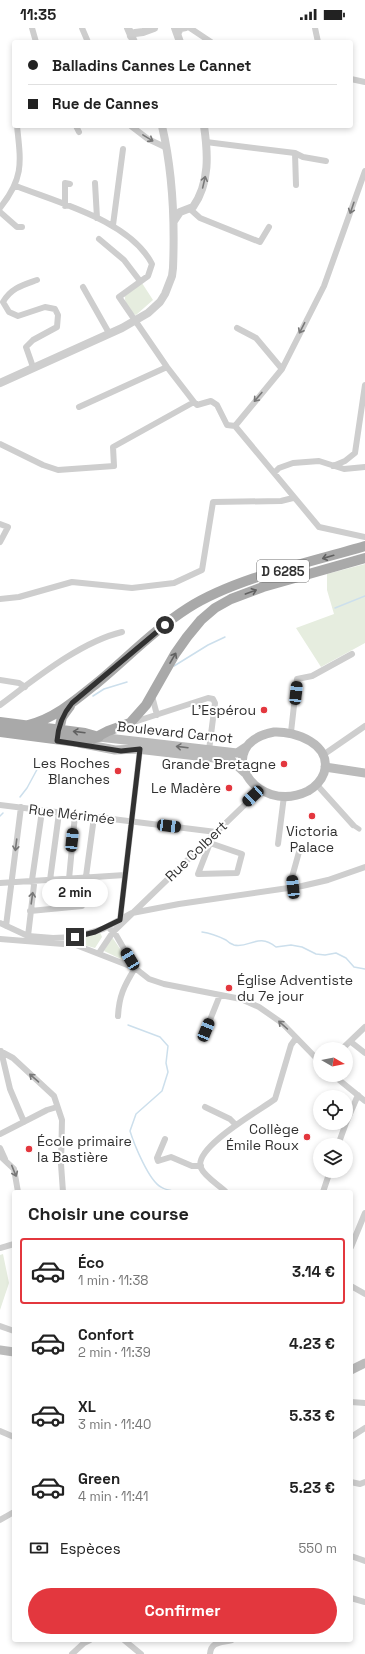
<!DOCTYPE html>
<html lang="fr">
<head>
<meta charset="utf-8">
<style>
	:root { --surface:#fff; --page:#f2f2f2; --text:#222; --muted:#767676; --line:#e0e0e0; --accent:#e3373e }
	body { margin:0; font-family:"Space Grotesk",sans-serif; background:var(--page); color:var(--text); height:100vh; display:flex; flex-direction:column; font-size:15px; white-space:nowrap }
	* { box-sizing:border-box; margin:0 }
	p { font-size:13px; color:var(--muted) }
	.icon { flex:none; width:22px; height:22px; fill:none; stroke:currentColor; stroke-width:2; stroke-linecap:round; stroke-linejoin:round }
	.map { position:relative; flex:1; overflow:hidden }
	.panel { position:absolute; left:12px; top:1162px; width:341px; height:452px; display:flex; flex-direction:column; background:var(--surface); border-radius:4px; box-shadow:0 2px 6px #0003 }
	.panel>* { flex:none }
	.banner { position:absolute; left:12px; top:12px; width:341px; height:88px; border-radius:4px; box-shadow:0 2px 6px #0003; display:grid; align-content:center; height:88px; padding:0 16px; background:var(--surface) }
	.needle { width:26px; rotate:99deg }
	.tools { position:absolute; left:313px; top:1014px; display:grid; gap:8px }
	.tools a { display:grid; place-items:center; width:40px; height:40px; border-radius:50%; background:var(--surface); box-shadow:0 2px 6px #0003; font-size:20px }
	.end { position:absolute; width:18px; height:18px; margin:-9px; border:5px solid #313131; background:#fff; box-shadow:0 0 0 2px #fff }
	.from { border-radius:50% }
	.bubble { position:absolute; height:28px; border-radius:14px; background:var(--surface); box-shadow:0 2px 6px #0003; font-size:13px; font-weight:700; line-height:28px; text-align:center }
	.car { position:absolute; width:12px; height:24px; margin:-12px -6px; border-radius:5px; box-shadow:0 0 3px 1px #0007; background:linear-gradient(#222 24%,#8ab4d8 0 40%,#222 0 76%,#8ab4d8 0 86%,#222 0) }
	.banner b { display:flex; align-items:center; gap:14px; height:38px; font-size:15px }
	.banner b+b { border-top:1px solid var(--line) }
	.banner i { width:10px; height:10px; background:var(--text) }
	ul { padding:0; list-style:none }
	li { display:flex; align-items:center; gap:12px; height:66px; margin:0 8px 6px; padding:0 8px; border:2px solid transparent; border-radius:4px }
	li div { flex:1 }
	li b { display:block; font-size:15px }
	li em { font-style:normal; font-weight:700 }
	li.current { border-color:var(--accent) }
	li>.icon { width:36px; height:36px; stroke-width:1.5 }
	h2 { padding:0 16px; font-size:18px; line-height:48px }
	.pay { display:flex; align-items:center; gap:10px; height:44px; padding:0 16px; font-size:15px }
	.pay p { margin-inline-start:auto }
	.action { display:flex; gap:8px; margin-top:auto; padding:8px 16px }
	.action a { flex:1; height:46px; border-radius:24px; background:var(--accent); color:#fff; font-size:16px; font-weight:700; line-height:46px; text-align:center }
	.status { display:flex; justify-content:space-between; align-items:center; height:28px; padding:0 20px; background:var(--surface); direction:ltr }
	.status svg { height:11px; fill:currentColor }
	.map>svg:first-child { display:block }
</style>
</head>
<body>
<div class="status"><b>11:35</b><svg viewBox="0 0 49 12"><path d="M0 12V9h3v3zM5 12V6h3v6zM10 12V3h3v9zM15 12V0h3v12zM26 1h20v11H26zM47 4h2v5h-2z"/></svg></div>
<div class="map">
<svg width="365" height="1626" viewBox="0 0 365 1626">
	<rect width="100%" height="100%" fill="#fff"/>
	<path fill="#e6eddf" d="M142,255l11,17 -17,15c-6,-3 -12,-12 -11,-19z
		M365,536v79l-44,24 -25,-39 38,-14 -7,-24v-16z
		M100,904l2,5 -7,11 -29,-8z
		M112,909l15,22 -2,2 -21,-10z
		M3,1226l6,29 -9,27v-55z"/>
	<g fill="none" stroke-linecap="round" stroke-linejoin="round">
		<path stroke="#ccdfec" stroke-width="1.5" d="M335,580l30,-12
			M174,638l34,-21 17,-8
			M93,668l11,-7 23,-7
			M20,769l7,-9 13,-24
			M0,788l3,-3
			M202,904c8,1 16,4 24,8 2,2 5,4 8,5 15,4 24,-13 42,2l15,-2 11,2 14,7 9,1 11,-2 10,5 8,9 11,2
			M128,997l32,12 8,9 -2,17 2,9 -6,19 -26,23 -6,17c4,13 19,50 31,56 4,3 10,3 15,5"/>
		<path stroke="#cecece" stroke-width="5" d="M353,797l6,4"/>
		<path stroke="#cecece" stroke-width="6" d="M32,0l4,14
			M82,0l6,14
			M190,0l21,14
			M315,0l3,14
			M178,6l3,-5 5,-1
			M351,51l14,3
			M76,98l3,6
			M131,98l17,13 19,9
			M206,114l89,11 8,4 23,4
			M295,125l1,32
			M95,155l2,35
			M16,158c43,17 114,35 136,78l-4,12 -29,21 48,70 27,35 3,3 14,-4 6,4 10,20 8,1 84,101 46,10
			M65,178v-23l5,1
			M0,180c24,-30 21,-45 17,-82
			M190,181l10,9 60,24 9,-15
			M0,184l17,15h5
			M113,197l10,-76
			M99,211l25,21 16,21
			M83,259l26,46
			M237,300l19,10 26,31
			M33,339l-7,-20 7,-7 24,-13 1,-12 -3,-6 -10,-2 -27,9 -9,-4 -6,-10c8,-14 20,-17 34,-22
			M79,379l88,-40
			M235,398l47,-57 42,-83 41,-115
			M0,416l43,21 15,5 56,-4 -1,-19 81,-45
			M333,438l12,-5 10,-8 10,-68
			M274,445l5,-5 14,-5 26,-2 25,8 21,-2
			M0,496l8,3 -8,15
			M0,571l19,-2 53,-15 60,6 42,-5 28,-13 11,-68 68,-1 12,-3
			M0,652l19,3 6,4
			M152,668l5,19
			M0,677c35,-26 80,-63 122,-73
			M131,695l77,-25 5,1 2,4 -6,47
			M291,704l6,-53 15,-3 40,-22
			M323,727l42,-29
			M317,757l36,40
			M0,777l216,27
			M210,815l32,11 -5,19 -39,1z
			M278,816l6,-48
			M69,851l6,-64
			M50,852l9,-67
			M0,855l125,-8
			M293,859l-1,-10 7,-25
			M30,883l52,-5 12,-89
			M0,895l28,13 25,2 22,-1 28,-8 29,-16 47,-9 123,-18 26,-6 37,-13
			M121,895l-1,-3 20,-171
			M6,898l15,-119
			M110,901l6,6 19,33
			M28,908l6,-51 -2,-5 10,-69
			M0,911l76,6 59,23 14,11 15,5 77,15 18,8 23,16 38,39
			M99,925l14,-21 147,-142
			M118,988c1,-20 6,-30 17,-48
			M206,1002l14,-35
			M351,1014l14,11
			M342,1021l23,-22
			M0,1023l13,7 41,38 8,24 -1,44 2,28
			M1,1023l9,38 14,33
			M333,1047l32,26
			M205,1079l25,12 6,6
			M346,1095l12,-28
			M0,1106l47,-24 10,-3
			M165,1111l-8,19 1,3 13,-4 21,9h9
			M338,1117l8,-22
			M0,1120l5,11
			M0,1128l14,13 4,23
			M226,1164c-7,-7 -21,-15 -25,-24 -9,-20 61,-59 74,-69l16,-54 5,-7
			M323,1164l7,-21
			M351,1219l14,-34
			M0,1220l14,-4
			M351,1258l14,8
			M0,1298l14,5
			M351,1374l14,1
			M0,1403l14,6
			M351,1409l14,-9
			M351,1454l9,2 5,-2
			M0,1492l14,-8
			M351,1528l14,5
			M351,1570l14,4
			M124,1612l17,14
			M72,1626l12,-11 6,-3
			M210,1626c1,-13 11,-11 22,-14"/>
		<path stroke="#cecece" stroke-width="8" d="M128,0l6,14
			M175,0l5,14
			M131,8l4,-3 8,-1 11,-4
			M174,193l6,-9 13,-5c17,-24 15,-54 11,-81
			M0,355l122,-55 26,-15 12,-11 5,-8 7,-18 1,-8c2,-49 0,-95 -11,-142"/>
		<path stroke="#bbb" stroke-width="9" d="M274,704c21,-1 59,12 50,41 -3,8 -9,14 -16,18 -53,26 -98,-47 -34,-59z
			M99,709l138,16 9,-6
			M79,715l36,7 22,-1 94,11 14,13
			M325,739l40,6
			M0,1322l14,2
			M351,1342l14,-7"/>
		<path stroke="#a9a9a9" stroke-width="10" d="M0,694l85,11 14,4
			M28,697c26,-6 48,-25 69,-42 30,-25 58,-54 91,-75 47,-30 123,-46 177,-62
			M0,704l85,11 23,-12 22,-8 16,-18 29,-51 12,-17 14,-17 14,-12 16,-9 32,-12 102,-29
			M58,707l4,-18 8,-11"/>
	</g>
	<defs><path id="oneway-shaft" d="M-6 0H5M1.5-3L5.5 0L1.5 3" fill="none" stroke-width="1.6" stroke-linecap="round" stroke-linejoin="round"/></defs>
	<g stroke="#787878">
		<use href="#oneway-shaft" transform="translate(148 110) rotate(31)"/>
		<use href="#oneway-shaft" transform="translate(204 154) rotate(-77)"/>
		<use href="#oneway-shaft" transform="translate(352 180) rotate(109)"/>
		<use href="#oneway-shaft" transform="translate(302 300) rotate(117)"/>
		<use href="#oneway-shaft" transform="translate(258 369) rotate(130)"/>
		<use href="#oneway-shaft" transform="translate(16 817) rotate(97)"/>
		<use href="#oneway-shaft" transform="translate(32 870) rotate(-82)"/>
		<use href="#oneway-shaft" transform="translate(283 997) rotate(-138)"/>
		<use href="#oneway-shaft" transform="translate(34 1050) rotate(-139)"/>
		<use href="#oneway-shaft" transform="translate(14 1143) rotate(68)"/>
	</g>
	<g stroke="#616161">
		<use href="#oneway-shaft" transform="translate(328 529) rotate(164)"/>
		<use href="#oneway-shaft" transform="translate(251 564) rotate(-20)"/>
		<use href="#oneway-shaft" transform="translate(173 630) rotate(-60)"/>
		<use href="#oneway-shaft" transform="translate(79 704) rotate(-173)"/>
	</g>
	<use stroke="#6f6f6f" href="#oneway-shaft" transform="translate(182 719) rotate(-173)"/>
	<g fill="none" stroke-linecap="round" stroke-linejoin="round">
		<path stroke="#313131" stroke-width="5" d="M75,909l20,-5 25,-12 20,-171 -19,2 -64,-10c1,-15 5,-26 15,-38l93,-78"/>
	</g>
	<g fill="#e3373e" stroke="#fff" stroke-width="1.5">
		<circle cx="264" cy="682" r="4"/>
		<circle cx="284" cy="736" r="4"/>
		<circle cx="118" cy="743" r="4"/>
		<circle cx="229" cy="760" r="4"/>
		<circle cx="312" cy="788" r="4"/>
		<circle cx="229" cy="960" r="4"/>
		<circle cx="307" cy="1109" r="4"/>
		<circle cx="29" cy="1121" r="4"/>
	</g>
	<g text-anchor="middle" stroke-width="4" stroke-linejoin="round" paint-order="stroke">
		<rect fill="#fff" stroke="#6f6f6f" stroke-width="1" x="257" y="532" width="52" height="22" rx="3"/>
		<g font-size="13" font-weight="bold" fill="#313131">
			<text x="283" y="548">D 6285</text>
		</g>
		<g font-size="14" fill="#313131" stroke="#fff" text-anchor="end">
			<text x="256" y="687">L'Espérou</text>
			<text x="110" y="740">Les Roches<tspan x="110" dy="16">Blanches</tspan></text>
			<text x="276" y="741">Grande Bretagne</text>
			<text x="221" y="765">Le Madère</text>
			<text x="312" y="808" text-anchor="middle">Victoria<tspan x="312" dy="16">Palace</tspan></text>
			<text x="237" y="957" text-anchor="start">Église Adventiste<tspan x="237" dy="16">du 7e jour</tspan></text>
			<text x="299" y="1106">Collège<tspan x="299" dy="16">Émile Roux</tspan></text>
			<text x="37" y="1118" text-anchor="start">École primaire<tspan x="37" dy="16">la Bastière</tspan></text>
		</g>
		<g font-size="14" fill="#313131" stroke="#fff">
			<text transform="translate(175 704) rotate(6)" y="5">Boulevard Carnot</text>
			<text transform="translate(72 786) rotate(7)" y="5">Rue Mérimée</text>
			<text transform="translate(196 823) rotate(-44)" y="5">Rue Colbert</text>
		</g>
	</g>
</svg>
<div class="tools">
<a><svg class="needle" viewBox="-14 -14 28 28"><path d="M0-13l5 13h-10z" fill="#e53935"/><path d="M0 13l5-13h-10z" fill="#767676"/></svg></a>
<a><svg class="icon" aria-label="locate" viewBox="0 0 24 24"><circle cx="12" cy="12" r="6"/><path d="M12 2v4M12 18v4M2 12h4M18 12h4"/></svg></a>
<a><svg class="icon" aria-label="layers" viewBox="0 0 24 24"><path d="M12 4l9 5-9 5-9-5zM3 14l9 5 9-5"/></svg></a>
</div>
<i class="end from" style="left:165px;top:597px"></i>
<i class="end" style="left:75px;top:909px"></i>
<div class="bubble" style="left:42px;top:851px;width:66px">2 min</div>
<i class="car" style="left:296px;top:665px;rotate:6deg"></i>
<i class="car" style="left:253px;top:768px;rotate:227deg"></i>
<i class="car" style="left:169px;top:798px;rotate:97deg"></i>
<i class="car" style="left:72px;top:812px;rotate:6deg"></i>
<i class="car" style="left:293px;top:859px;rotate:354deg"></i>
<i class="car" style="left:130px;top:931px;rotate:329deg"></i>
<i class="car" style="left:206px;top:1002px;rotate:22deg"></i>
<div class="banner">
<b><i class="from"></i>Balladins Cannes Le Cannet</b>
<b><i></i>Rue de Cannes</b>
</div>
<section class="panel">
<h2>Choisir une course</h2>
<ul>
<li class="current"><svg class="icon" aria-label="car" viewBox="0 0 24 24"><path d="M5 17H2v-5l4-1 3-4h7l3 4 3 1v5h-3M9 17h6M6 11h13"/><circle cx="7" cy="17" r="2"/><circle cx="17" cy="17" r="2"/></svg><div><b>Éco</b><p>1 min · 11:38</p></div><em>3.14 €</em></li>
<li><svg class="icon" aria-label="car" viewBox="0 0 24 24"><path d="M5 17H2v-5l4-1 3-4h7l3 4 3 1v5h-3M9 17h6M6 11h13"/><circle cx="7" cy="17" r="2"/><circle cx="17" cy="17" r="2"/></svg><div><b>Confort</b><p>2 min · 11:39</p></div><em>4.23 €</em></li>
<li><svg class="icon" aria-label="car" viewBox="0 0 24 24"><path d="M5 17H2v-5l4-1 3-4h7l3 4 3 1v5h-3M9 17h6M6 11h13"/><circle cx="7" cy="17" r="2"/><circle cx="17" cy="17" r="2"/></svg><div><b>XL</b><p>3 min · 11:40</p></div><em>5.33 €</em></li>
<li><svg class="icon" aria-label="car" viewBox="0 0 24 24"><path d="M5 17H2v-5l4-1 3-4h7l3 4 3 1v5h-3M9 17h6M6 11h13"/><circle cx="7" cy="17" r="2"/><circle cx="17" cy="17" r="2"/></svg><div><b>Green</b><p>4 min · 11:41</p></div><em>5.23 €</em></li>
</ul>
<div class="pay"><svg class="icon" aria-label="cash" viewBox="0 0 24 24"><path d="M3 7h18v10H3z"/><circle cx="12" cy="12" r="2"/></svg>Espèces<p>550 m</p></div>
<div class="action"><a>Confirmer</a></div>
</section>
</div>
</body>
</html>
